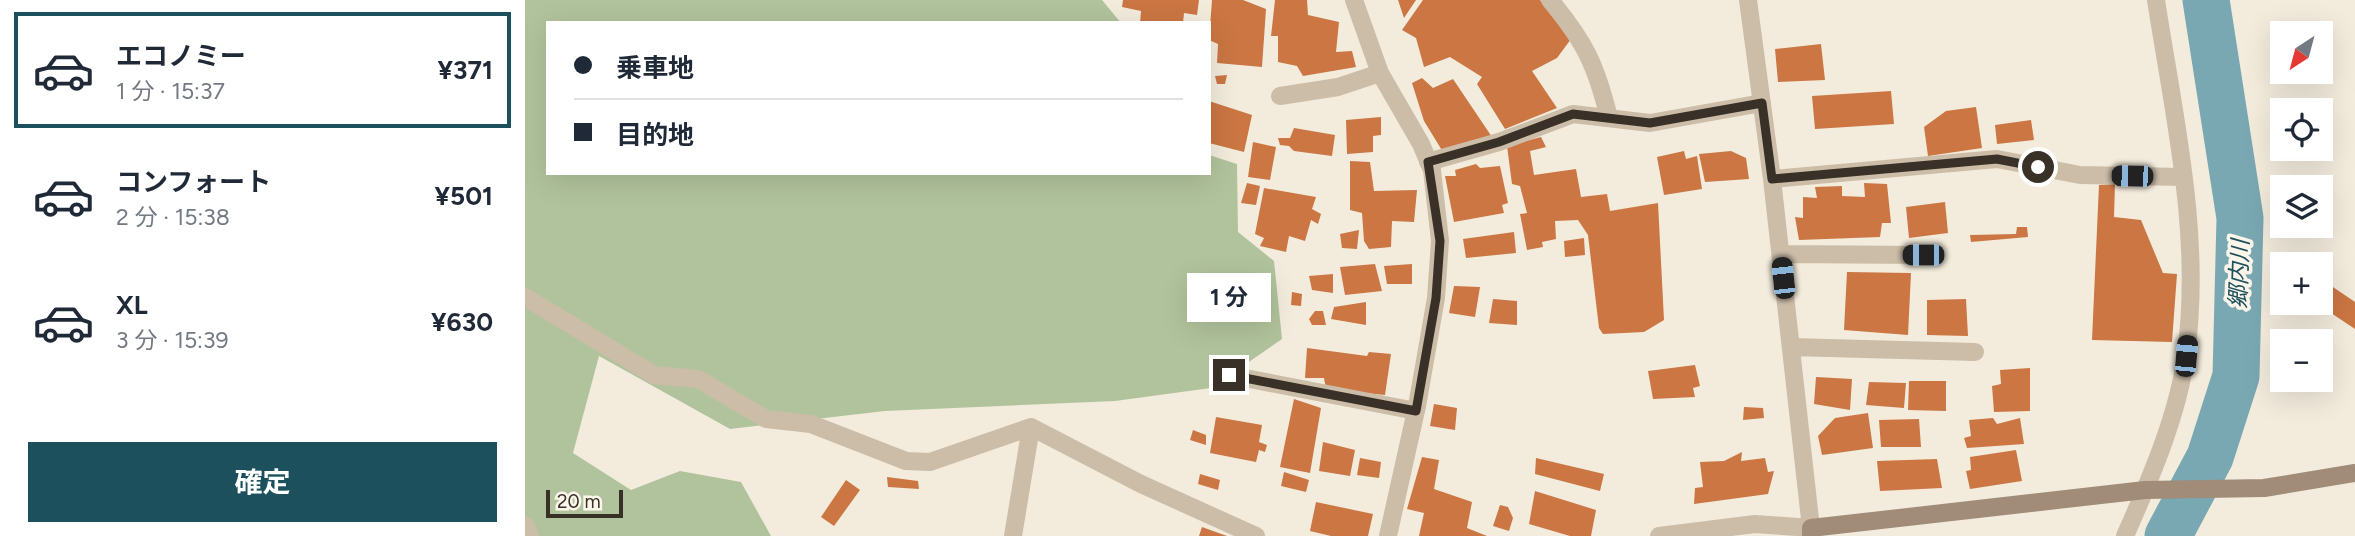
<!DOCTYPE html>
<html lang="ja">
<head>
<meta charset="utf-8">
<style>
	:root { --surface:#fff; --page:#f2f2f3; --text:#1f2937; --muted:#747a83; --line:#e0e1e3; --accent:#1c505c }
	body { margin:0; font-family:Figtree,"Noto Sans JP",sans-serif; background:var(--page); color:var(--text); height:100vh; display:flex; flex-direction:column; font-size:26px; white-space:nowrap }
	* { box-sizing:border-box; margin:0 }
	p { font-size:23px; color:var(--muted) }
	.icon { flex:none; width:38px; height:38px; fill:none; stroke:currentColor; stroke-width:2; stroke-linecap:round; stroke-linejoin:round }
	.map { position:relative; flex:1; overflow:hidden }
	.side { display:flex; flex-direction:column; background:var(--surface); width:525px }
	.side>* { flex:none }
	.top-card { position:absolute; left:21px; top:21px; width:665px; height:154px; border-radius:0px; box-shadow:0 7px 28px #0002; display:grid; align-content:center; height:154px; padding:0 28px; background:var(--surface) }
	.needle { width:46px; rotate:216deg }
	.fabs { position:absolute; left:1745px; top:21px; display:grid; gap:14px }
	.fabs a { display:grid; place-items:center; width:63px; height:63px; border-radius:0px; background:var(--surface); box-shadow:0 7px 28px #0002; font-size:35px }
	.scale { position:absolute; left:21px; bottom:18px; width:77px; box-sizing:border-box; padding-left:7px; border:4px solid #393028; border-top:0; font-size:19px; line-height:24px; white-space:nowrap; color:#393028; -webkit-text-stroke:5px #fbf5ea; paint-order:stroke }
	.end { position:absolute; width:32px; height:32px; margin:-16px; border:9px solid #393028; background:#fff; box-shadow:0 0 0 4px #fff }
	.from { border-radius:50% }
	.bubble { position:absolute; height:49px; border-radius:0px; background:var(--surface); box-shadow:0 7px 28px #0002; font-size:23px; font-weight:700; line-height:49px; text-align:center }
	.car { position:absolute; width:21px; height:42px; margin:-21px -10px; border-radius:9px; box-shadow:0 0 5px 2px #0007; background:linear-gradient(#222 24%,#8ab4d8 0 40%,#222 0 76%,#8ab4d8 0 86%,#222 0) }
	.top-card b { display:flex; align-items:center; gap:24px; height:66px; font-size:26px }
	.top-card b+b { border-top:2px solid var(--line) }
	.top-card i { width:18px; height:18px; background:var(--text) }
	ul { padding:12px 0 0; list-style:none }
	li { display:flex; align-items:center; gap:21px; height:116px; margin:0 14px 10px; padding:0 14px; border:4px solid transparent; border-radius:0px }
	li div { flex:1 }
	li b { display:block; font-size:26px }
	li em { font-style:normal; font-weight:700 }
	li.on { border-color:var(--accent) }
	li>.icon { width:63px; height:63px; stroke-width:1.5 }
	.cta { display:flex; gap:14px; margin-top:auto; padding:14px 28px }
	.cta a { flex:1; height:80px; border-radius:0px; background:var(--accent); color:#fff; font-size:28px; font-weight:700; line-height:80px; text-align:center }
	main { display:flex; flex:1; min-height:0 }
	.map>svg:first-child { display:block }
</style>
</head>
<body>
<main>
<section class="side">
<ul>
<li class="on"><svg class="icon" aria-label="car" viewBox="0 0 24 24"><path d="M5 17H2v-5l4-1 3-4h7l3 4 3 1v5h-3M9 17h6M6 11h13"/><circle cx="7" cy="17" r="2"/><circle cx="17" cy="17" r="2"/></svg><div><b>エコノミー</b><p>1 分 · 15:37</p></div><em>¥371</em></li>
<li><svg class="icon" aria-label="car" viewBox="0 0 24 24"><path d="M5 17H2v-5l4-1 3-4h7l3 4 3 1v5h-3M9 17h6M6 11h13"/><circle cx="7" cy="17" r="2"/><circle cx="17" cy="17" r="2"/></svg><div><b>コンフォート</b><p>2 分 · 15:38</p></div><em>¥501</em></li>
<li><svg class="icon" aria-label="car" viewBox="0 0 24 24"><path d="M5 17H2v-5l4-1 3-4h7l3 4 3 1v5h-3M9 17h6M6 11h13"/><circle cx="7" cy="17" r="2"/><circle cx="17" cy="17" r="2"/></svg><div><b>XL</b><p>3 分 · 15:39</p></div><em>¥630</em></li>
</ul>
<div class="cta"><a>確定</a></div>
</section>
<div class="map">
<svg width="1830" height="536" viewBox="0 0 1830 536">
	<rect width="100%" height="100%" fill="#f3ecdd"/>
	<path fill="#b1c39c" d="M0,0h577l19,23h-573v150h661v-18l28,9 1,68 36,29 8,78 -71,49 -96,13 -230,10 -155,18 -131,-73 -26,97 58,37 49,-19 61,11 30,54h-246z"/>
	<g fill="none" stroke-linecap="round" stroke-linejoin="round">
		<path stroke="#7aa8b2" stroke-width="47" d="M1643,536l42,-79 26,-81 4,-158 -34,-218"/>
	</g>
	<path fill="#cb7643" d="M598,0h76l-2,15 -13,-2 -1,10h-43l1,-12 -19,-4z
		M687,0h31l23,9 -4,58 -45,-4 1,-19 -9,-4z
		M750,0h32l1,15 31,7 -3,30 16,-1 4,16 -53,9 -6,-10 -19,-4v-26h-7z
		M873,0h18l-12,18z
		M898,0h117l31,39 -14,19 -25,13 25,37 -52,21 -28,-45 5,-7 -32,-20 -26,10 -8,-29 -14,-8z
		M1296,44l4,36 -47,2 -3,-33z
		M702,75l-2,9h-8l-2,-8z
		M897,78l11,10 20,-9 39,58 -49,15 -19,-31 -12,-38z
		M1366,91l3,33 -79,5 -3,-33z
		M684,101l43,14 -8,37 -35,-9z
		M1451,107l6,41 -54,8 -4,-29 22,-16z
		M856,117v18l-8,1v16l-26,2 -1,-34z
		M1506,120l3,20 -37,4 -2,-19z
		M769,128l41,7 -3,21 -38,-5 -5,-5 -9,-1 -2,-7h12z
		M1016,137l5,10 -16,4 4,24 42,-6 5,28 26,-3 3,17 48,-8 6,117 -20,12 -41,2 -4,-6 -11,-93 -10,-15 -23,1 1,18 -14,3 1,5 -16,3 -7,-36 7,-1 -7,-27 -8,-2 -5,-38z
		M728,142l23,5 -6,33 -22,-3z
		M1159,151l2,8 11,-3 5,33 -38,6 -7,-38z
		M1206,151l15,7 3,21 -44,3 -6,-28z
		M825,161l20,1 4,29 43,-1 -3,32 -22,-1 -1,26 -22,2 -5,-8 -2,-28 -12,-3z
		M951,164l4,4 20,-2 8,37 -6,2 2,8 -50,9 -9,-46h11l-1,-6z
		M722,183l13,3 -4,19 -15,-2z
		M1339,183l23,1 4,39h-9l-2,14 -81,3 -4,-23 8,1v-21l14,1 -2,-11 27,-1v10l23,1z
		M1590,184l-1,33 27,3 22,53 14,1 -5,68 -80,-2 7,-155z
		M739,188l52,9 -4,12 9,5 -3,10 -7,-4 -6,21 -16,-5 -3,16 -26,-6 4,-8 -9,-4z
		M1420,202l3,31 -39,5 -3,-31z
		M1492,227h10l1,10 -57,5 -1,-7 46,-1z
		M834,230l-2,19 -15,-1 -2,-14z
		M989,232l2,21 -50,5 -3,-19z
		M1059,238l1,17 -20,2 -1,-16z
		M850,264l7,27 -37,4 -5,-28z
		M887,264v20h-25l-3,-18z
		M1322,272l64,1 -3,62 -64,-5z
		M808,274v19l-21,-3 -3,-14z
		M1802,283l28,19v27l-39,-26h5v-9z
		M929,286l26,1 -5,30 -26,-4z
		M767,292l10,2 -1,12 -10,-1z
		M968,299l24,2v24l-28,-2z
		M1441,299l2,37 -41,-1v-35z
		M841,302v23l-35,-6 3,-12z
		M790,311h8l3,14h-14l-3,-6z
		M782,348l60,8 2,-4 22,2 -6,41 -59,-6 -2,-11h-19z
		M1170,365l5,21 -7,2 2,9 -42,2 -5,-28z
		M1505,368v43l-36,1 -2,-26 9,-2 -1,-14z
		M1291,377l36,2 -2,31 -36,-6z
		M1384,381h37v30l-38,-1z
		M1344,382l37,1 -2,25 -38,-3z
		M769,399l27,9 -11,65 -30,-6z
		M909,404l23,4 -2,22 -25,-4z
		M1219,407l19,1 1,10 -21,2z
		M1343,413l5,35 -51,7 -4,-19 17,-18z
		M691,417l46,8 -3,17 8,3 -2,7 -6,-2 -3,12 -46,-9z
		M1468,418l4,6 23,-6 4,26 -57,4 -3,-10 7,-2 -2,-16z
		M1394,419l2,28h-40l-2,-27z
		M668,430l13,5v10l-16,-5z
		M798,442l32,8 -5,26 -31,-5z
		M1491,450l6,31 -52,8 -4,-18 5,-1 -1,-13z
		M1217,452l-1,9 24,-3 3,14 6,-1 -6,23 -74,10 1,-16 8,-1 -3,-25 24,-1z
		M897,457l17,3 -5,29 38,13 -5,26 20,8h-68l5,-23 -17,-4z
		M835,458l21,4 -2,16 -22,-3z
		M1011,458l68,16 -4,17 -65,-17z
		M1412,459l5,29 -62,3 -3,-30z
		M759,472l25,8 -3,12 -25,-6z
		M675,474l20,6 -2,10 -20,-6z
		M362,477l31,4 1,8 -31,-2z
		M321,480l14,10 -26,36 -13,-9z
		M1010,491l61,19 -5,26h-21l-41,-12z
		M791,502l57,12 -5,22h-37l-21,-5z
		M975,505l8,2 5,11 -4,13 -16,-5z
		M677,527l25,9h-28z"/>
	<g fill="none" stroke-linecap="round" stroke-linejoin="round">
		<path stroke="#ccbda8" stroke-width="18" d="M829,0l26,73 41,71 11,26 8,71 -4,57 -19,108 -29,130
			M1025,0c35,42 46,65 59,118
			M755,96l58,-9 42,-14
			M903,162l71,-20 74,-28 77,9 112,-20
			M1247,179l225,-20 83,16 103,2
			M1256,254l142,1
			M0,297l129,78 44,4 68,40 45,5 95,37 24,1 101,-35 110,57 115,52
			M1266,347l184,5
			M704,375l187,36
			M0,525l5,11
			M488,536l18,-109
			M1134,536l96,-12 56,4 -39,-349 -24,-179
			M1600,536c24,-54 54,-123 61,-182 16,-119 -12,-237 -30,-354"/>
		<path stroke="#a08c79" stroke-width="18" d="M1286,536v-8l334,-38 119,-2 91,-15"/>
	</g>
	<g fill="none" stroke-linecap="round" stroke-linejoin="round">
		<path stroke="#393028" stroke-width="9" d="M704,375l187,36 20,-113 4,-57 -12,-79 71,-20 74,-28 77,9 112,-20 10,76 225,-20 41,8"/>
	</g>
	<g text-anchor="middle" stroke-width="7" stroke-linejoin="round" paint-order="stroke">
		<g font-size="23" font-style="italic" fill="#1c505c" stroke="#fbf5ea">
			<text transform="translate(1714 274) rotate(-88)" y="8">郷内川</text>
		</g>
	</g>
</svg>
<div class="fabs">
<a><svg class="needle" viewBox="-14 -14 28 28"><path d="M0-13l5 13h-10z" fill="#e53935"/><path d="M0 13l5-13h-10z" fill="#747a83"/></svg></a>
<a><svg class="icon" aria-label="locate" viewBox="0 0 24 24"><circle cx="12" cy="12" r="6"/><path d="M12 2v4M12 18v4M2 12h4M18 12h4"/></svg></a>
<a><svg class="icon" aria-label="layers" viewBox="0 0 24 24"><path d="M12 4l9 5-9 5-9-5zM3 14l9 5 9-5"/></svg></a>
<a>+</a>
<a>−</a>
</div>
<div class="scale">20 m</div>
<i class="end from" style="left:1513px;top:167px"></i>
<i class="end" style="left:704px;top:375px"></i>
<div class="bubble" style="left:662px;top:273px;width:84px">1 分</div>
<i class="car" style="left:1607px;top:176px;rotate:271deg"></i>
<i class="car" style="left:1398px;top:255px;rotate:270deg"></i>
<i class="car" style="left:1258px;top:278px;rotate:354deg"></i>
<i class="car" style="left:1661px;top:356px;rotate:5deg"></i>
<div class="top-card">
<b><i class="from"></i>乗車地</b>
<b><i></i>目的地</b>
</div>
</div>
</main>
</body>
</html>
